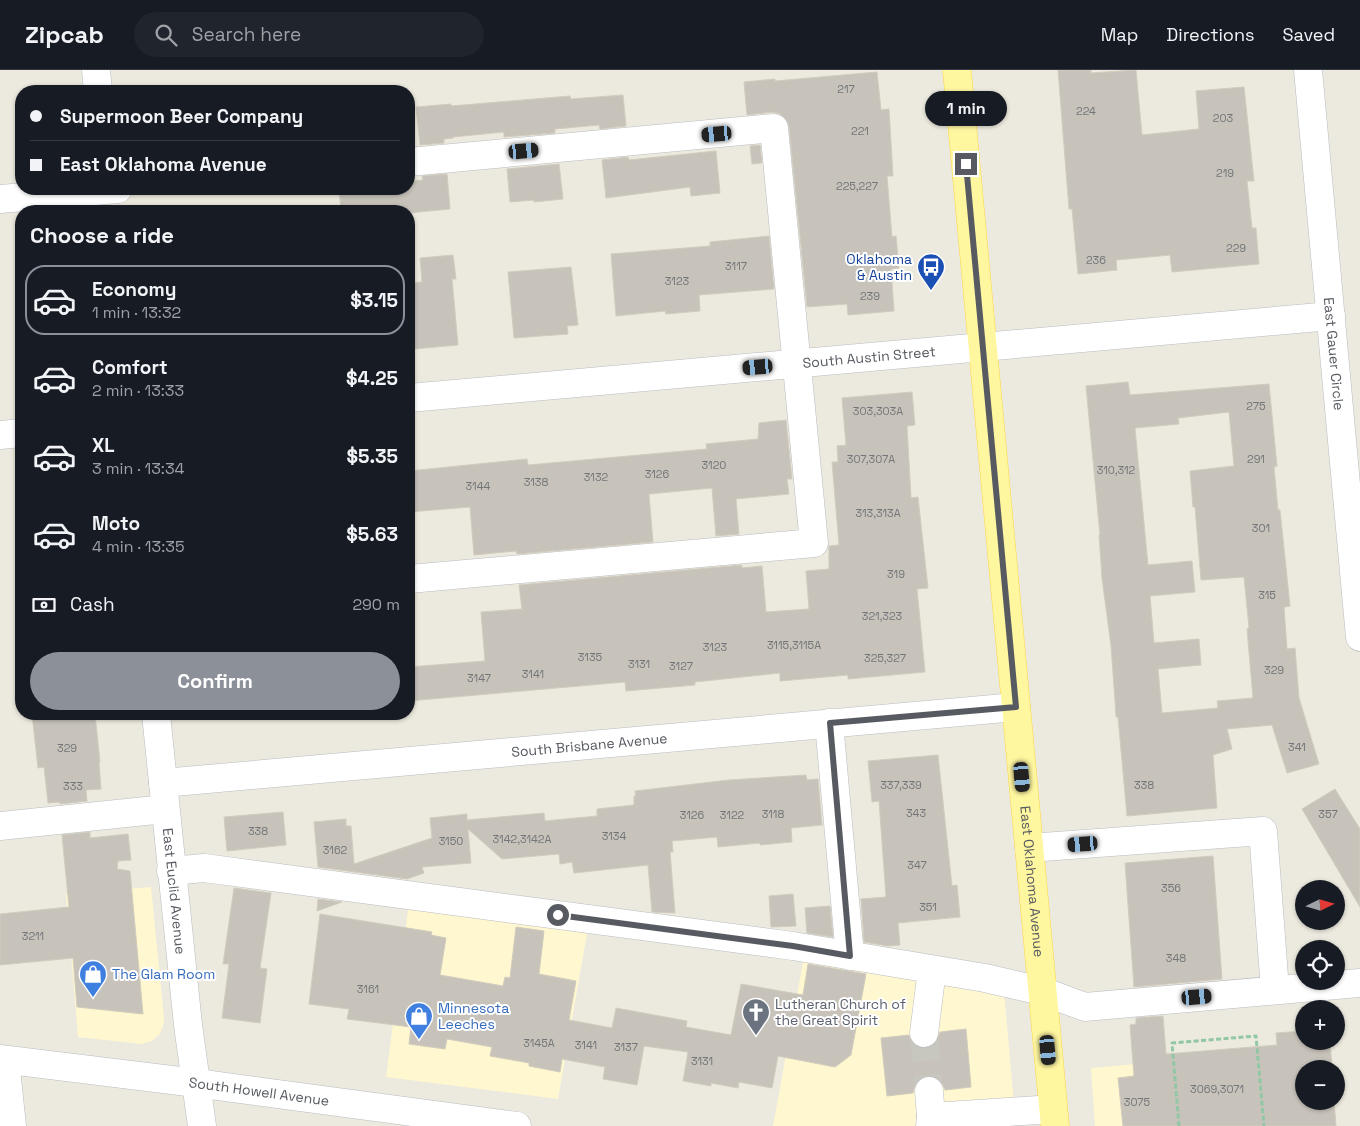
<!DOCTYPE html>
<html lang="en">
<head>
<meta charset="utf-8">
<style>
	:root { --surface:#171b24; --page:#20242c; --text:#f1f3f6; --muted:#9ea1a6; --line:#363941; --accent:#8c9099 }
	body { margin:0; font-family:"Space Grotesk",sans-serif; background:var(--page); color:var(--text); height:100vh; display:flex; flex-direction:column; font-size:19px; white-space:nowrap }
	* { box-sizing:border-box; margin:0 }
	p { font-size:16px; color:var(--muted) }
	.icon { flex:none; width:28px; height:28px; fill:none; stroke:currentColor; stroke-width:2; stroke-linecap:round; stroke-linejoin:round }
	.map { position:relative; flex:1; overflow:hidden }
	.panel { position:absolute; left:15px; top:135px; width:400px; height:515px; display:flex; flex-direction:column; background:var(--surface); border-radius:20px; box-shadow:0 1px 4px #0004 }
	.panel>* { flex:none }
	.top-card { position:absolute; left:15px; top:15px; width:400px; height:110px; border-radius:20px; box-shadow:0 1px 4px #0004; display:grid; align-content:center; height:110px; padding:0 15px; background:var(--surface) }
	.needle { width:32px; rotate:85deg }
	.buttons { position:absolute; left:1295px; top:810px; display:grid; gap:10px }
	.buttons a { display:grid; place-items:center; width:50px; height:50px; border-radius:50%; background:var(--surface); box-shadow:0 1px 4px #0004; font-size:25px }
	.end { position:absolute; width:22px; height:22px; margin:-11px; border:6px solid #575b61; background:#fff; box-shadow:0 0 0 2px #fff }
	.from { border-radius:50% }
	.bubble { position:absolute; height:35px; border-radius:18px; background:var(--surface); box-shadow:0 1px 4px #0004; font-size:16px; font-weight:700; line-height:35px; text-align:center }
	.car { position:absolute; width:15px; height:30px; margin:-15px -8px; border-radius:6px; box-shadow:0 0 4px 1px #0007; background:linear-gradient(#222 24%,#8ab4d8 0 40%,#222 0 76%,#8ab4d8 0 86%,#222 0) }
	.top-card b { display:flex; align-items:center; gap:18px; height:48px; font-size:19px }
	.top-card b+b { border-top:1px solid var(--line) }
	.top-card i { width:12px; height:12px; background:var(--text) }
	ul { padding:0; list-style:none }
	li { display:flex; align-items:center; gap:15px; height:70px; margin:0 10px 8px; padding:0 5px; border:2px solid transparent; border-radius:20px }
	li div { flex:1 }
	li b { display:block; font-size:19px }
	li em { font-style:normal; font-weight:700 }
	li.active { border-color:var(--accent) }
	li>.icon { width:45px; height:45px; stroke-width:1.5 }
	h2 { padding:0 15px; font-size:22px; line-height:60px }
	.pay { display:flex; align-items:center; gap:12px; height:55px; padding:0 15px; font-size:19px }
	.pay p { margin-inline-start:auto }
	.primary-button { display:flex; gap:10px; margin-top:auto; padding:10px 15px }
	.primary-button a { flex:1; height:58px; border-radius:30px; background:var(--accent); color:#fff; font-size:20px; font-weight:700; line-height:58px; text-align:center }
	header { display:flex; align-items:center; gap:30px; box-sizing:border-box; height:70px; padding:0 25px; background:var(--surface); border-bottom:1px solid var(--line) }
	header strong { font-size:24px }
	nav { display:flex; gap:28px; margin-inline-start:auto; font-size:18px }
	.search { width:350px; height:45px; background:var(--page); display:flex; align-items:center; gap:12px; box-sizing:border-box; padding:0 18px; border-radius:28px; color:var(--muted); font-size:19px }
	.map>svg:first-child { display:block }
</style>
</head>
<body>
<header>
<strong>Zipcab</strong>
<div class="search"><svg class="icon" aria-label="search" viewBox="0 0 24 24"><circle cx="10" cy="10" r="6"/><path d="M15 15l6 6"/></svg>Search here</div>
<nav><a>Map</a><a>Directions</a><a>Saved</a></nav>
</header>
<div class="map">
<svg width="1360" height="1056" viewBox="0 0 1360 1056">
	<rect width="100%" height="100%" fill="#eceade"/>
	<path fill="#fff7d0" d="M151,817l13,131 -1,9 -4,8 -7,6 -10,3 -64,-7 -12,-143z
		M409,833l179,25 -30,171 -172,-22z
		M804,887l200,35 12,134h-243z
		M1170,991l7,65h-82l-4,-58z"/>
	<path fill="#c7c3bb" stroke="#d1ccbc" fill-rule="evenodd" d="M1058,0h33v3l45,-3 6,65 57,-6 -3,-38 48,-4 10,94h-7l5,47h4l3,36 -87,8 -2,-17 -54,5 1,10 -39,4 -6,-65h-3z
		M877,2l4,38 8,-1 4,67h-6l5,61 4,-1 3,32 -8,1 3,42 -46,4 -1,-11 -40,3 -18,-181 -3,-7 -6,-5 -7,-2 -26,3 -3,-33 31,-3v2z
		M623,25l3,31 -26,3 -1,-4 -44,4v4l-51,4v-5l-51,5v1l-9,1v4l-24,2 -4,-38 35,-3v2l119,-10 1,3z
		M760,75l2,18 -10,1 -2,-18z
		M716,81l4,42 -29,3 -1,-9 -84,11 -4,-38 26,-3 1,3z
		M559,94l4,35 -29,3v-2l-24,2 -3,-33z
		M447,104l3,35 -41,4v-2h-68l-2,-22h70v-4l4,-1v-3l10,-1 -1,-4z
		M769,166l5,53 -75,6 1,16 -34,3 -1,-3 -49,5 -5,-62 99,-8v-4z
		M453,185l3,24h-4l6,66 -44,4 -1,-7h-4v-59l13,-1 -2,-24z
		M571,197l7,58 -11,1 1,8 -54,4 -6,-66z
		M1128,312l2,13 139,-11 8,82 -3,1 4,43h2l10,96 -6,1 3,42 8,-1 4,50 20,66 -32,9 -15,-48 -45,4 5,20 -19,6 4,53 -90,8 -9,-99h-2l-1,-17 -4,-54 -9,-68 -3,-43h1l-14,-149zM1229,342l5,54 -44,5 3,36h2l6,73 43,-3 5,51 -2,1 6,69 -36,3 1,7 -56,5 -4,-44 43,-4 -2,-26 -45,4 -4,-47 45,-4 -3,-31 -44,4 -13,-137 44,-4 -1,-6z
		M912,322l3,33 -8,1 4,72 7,-1 10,91 -11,1 8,83 -77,7v-4l-68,6v-8l-85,9v3l-69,6 -1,-9 -216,19v-34l76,-6 -4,-49 41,-3 -3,-24 223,-20v3l20,-2 4,46 43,-3 -3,-38 23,-2v-23l10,-1 -7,-83h6l-1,-16 9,-1 -4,-47z
		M786,350l6,59h-5l2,15 -53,5 3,35 -23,2 -4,-48 -63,6 4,48 -136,12 -1,-3 -42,4 -4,-48 -61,5v-41l118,-12 1,6 179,-16 -1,-5 52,-5 1,-16z
		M32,644h63l5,48h-1l2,27 -15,1 1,11 -27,3v-2l-12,1 -4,-36 -6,1z
		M938,685l14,131 5,-1 3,32 -62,6 2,22 -12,1 -24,-4 -3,-43 25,-2 -7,-96 -7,1 -4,-41z
		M806,705l1,5 11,-1 4,46 -31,3 1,14 -32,3v-2l-42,4 -1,-10 -45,4 1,11h-3l5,61 -23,-1 -4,-47 -74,8 -2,-11 -12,2 -1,-10 -57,5 -34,-30 3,34 -49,4 2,6 -17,6 -89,-12 -4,-45 32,-3v7h5l3,38 78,-26 -2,-20 37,-4v6l77,-7 1,8 52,-5v-7l37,-4v-9h2l-1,-5 94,-11z
		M1335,719l25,40v78l-58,-98z
		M283,742l3,33 -59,6 -3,-34z
		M90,762v6l38,-4 3,26 -13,1 -1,8 13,2 13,143 -66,-7 -4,-49 -73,7v-51l69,-7 -7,-72z
		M1213,786l9,123 -88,8 -9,-124z
		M234,818l37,5 -11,75 7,1 -7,54 -38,-5 7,-54h-6z
		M793,824l3,32 -25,1 -2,-31z
		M318,829l24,3 -25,9z
		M830,836l3,31 -26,-4 -2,-25z
		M320,844l112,18 -1,3 15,3 -6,37 63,11 2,-9 5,1 6,-51 28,4 -5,43 37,7 -7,39 43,8 4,-20 71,13 -1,6 45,8 10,-51 62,11 5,-31 58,10 -15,81 -16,12 -57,-11 -6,32 -33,-6 -1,6 -27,-5v3l-28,-5 5,-29 -44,-6 -7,39 -34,-6 2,-12 -43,-8 -2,13 -31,-6v-3l-39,-7 2,-9 -45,-8 -2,10 -36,-5 2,-17 -64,-8 2,-10 -40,-5z
		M1163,946l3,38 111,-9 -1,-12 28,-2v10h26l2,28h-28v32h30l2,25h-213l-5,-48 16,-2 -4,-51 6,-1v-6z
		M966,959l5,58 -26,3 -3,-7 -6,-6 -9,-1 -6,2 -6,6 -2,9 -26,3 -6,-58 28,-3 1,4 4,6 9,3h7l6,-5 4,-11z"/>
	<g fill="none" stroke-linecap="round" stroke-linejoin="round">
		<path stroke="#c7c6bf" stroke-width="28" stroke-dasharray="28 14" stroke-linecap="butt" d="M924,963l5,58"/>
		<g stroke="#b9bbc2" stroke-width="29">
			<g id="minor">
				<path d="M96,0l2,21"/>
				<path id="s1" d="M1308,0l52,567"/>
				<path d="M409,92l365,-34 40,415 -405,36"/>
				<path d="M0,129l118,-10"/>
				<path id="s2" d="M409,328l922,-82"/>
				<path d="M0,365l21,-2"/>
				<path id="s3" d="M156,644l32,311 14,101"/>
				<path d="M829,653l21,233"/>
				<path id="s4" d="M163,713l853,-76"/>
				<path d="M0,756l165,-17"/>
				<path d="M1029,778l234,-17 12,159"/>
				<path d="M171,801l33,-3 589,78 192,32 57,13 43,16 275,-24"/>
				<path d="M924,963l8,-63"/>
				<path id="s5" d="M0,989l196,24 321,43"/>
				<path d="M5,990l7,66"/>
				<path d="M929,1021l2,26 -1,9"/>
				<path d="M931,1047l122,-8"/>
			</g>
		</g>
		<g stroke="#fbd647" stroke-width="29">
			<g id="major">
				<path id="s6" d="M957,0l98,1056"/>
			</g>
		</g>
		<path stroke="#91c7a4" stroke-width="3" stroke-dasharray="5 2.5" stroke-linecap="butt" d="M1179,1056l-7,-83 84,-7 8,90"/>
		<use href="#minor" stroke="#fff" stroke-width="28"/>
		<use href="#major" stroke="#fff6a0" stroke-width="28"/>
	</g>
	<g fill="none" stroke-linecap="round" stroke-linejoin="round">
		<path stroke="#575b61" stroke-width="6" d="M558,845l235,31 57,10 -20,-233 186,-16 -50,-543"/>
	</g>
	<defs>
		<g id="bus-pin" transform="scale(1.4375)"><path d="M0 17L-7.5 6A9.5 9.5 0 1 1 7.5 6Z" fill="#1a4fb4" stroke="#fff"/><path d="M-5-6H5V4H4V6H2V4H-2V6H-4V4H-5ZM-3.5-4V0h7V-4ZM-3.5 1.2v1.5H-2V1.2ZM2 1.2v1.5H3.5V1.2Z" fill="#fff"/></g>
		<g id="shop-pin" transform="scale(1.4375)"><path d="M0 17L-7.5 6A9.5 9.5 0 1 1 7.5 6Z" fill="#3f7fe0" stroke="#fff"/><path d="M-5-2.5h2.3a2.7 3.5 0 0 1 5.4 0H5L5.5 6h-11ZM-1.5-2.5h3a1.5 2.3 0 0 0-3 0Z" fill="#fff"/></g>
		<g id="church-pin" transform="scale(1.4375)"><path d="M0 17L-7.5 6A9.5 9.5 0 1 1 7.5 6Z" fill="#6b7280" stroke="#fff"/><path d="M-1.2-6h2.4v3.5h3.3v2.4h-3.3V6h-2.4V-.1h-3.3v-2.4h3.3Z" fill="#fff"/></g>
	</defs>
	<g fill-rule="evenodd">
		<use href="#bus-pin" x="931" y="197"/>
		<use href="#shop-pin" x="93" y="904"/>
		<use href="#church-pin" x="756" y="942"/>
		<use href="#shop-pin" x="419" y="946"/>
	</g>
	<g text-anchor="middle" stroke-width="4" stroke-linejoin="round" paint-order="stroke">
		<g font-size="11" fill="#737578">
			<text x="846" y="23">217</text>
			<text x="1086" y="45">224</text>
			<text x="1223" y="52">203</text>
			<text x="860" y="65">221</text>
			<text x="1225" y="107">219</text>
			<text x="857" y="120">225,227</text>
			<text x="1236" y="182">229</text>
			<text x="1096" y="194">236</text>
			<text x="736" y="200">3117</text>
			<text x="677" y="215">3123</text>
			<text x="870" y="230">239</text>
			<text x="1256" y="340">275</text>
			<text x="878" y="345">303,303A</text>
			<text x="871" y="393">307,307A</text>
			<text x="1256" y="393">291</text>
			<text x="714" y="399">3120</text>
			<text x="1116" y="404">310,312</text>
			<text x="657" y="408">3126</text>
			<text x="596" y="411">3132</text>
			<text x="536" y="416">3138</text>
			<text x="478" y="420">3144</text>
			<text x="878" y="447">313,313A</text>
			<text x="1261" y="462">301</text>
			<text x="896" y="508">319</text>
			<text x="1267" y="529">315</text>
			<text x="882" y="550">321,323</text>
			<text x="794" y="579">3115,3115A</text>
			<text x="715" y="581">3123</text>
			<text x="590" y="591">3135</text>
			<text x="885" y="592">325,327</text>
			<text x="639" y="598">3131</text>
			<text x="681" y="600">3127</text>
			<text x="1274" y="604">329</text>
			<text x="533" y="608">3141</text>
			<text x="479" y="612">3147</text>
			<text x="1297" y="681">341</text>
			<text x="67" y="682">329</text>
			<text x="901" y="719">337,339</text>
			<text x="1144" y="719">338</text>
			<text x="73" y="720">333</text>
			<text x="916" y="747">343</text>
			<text x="773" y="748">3118</text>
			<text x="1328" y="748">357</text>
			<text x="692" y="749">3126</text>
			<text x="732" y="749">3122</text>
			<text x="258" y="765">338</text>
			<text x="614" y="770">3134</text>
			<text x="522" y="773">3142,3142A</text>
			<text x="451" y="775">3150</text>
			<text x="335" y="784">3162</text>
			<text x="917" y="799">347</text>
			<text x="1171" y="822">356</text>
			<text x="928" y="841">351</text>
			<text x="33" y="870">3211</text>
			<text x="1176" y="892">348</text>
			<text x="368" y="923">3161</text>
			<text x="539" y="977">3145A</text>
			<text x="586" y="979">3141</text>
			<text x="626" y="981">3137</text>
			<text x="702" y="995">3131</text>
			<text x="1217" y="1023">3069,3071</text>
			<text x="1137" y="1036">3075</text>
		</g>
		<g font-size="14" fill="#164399" stroke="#fff" text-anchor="end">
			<text x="912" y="194">Oklahoma<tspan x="912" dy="16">&amp; Austin</tspan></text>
		</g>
		<g font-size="14" fill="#575b61" stroke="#fff">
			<text dy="5" stroke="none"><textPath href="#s1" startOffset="285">East Gauer Circle</textPath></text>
			<text dy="5" stroke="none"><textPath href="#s2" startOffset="462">South Austin Street</textPath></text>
			<text dy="5" stroke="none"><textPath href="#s4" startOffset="428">South Brisbane Avenue</textPath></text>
			<text dy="5" stroke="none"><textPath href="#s6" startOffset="815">East Oklahoma Avenue</textPath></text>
			<text dy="5" stroke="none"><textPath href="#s3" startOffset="178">East Euclid Avenue</textPath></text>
			<text dy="5" stroke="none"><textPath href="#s5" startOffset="261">South Howell Avenue</textPath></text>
		</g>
		<g font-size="14" fill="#366cbe" stroke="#fff" text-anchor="start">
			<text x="112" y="909">The Glam Room</text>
			<text x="438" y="943">Minnesota<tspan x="438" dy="16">Leeches</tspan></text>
		</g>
		<g font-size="14" fill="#5b616d" stroke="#fff" text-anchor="start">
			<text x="775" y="939">Lutheran Church of<tspan x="775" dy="16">the Great Spirit</tspan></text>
		</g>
	</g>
</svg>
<div class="buttons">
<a><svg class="needle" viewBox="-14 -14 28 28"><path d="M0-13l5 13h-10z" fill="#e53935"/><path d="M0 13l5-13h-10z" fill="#9ea1a6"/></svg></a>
<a><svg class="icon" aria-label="locate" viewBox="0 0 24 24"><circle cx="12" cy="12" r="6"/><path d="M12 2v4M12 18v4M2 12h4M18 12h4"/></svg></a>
<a>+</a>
<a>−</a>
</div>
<i class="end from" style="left:558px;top:845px"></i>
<i class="end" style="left:966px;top:94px"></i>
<div class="bubble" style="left:925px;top:21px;width:82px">1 min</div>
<i class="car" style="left:717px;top:64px;rotate:265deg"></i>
<i class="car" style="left:524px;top:81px;rotate:85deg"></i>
<i class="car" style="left:758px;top:297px;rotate:265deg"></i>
<i class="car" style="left:1022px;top:707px;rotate:175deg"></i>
<i class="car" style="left:1083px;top:774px;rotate:266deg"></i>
<i class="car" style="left:1197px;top:927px;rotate:85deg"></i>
<i class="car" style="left:1048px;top:980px;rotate:175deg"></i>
<div class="top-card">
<b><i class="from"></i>Supermoon Beer Company</b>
<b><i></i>East Oklahoma Avenue</b>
</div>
<section class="panel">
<h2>Choose a ride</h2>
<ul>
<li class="active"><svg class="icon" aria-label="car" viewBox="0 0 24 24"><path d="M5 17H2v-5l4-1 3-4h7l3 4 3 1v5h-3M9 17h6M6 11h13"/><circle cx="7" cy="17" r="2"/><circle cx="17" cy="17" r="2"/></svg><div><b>Economy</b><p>1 min · 13:32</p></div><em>$3.15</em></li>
<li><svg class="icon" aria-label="car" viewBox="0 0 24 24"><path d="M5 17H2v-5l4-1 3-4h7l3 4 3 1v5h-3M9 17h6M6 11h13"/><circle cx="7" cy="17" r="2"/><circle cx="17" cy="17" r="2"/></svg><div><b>Comfort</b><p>2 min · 13:33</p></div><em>$4.25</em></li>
<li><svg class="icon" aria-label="car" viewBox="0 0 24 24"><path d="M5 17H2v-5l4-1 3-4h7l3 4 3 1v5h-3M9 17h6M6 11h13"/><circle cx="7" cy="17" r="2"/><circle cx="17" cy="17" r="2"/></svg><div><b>XL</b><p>3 min · 13:34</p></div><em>$5.35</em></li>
<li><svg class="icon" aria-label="car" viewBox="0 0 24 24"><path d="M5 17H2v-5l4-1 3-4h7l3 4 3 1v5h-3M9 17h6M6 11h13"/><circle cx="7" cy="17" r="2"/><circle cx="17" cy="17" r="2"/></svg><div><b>Moto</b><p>4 min · 13:35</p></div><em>$5.63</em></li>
</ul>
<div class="pay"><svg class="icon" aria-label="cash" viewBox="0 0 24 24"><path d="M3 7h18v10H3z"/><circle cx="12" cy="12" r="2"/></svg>Cash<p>290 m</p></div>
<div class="primary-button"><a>Confirm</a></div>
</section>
</div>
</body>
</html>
